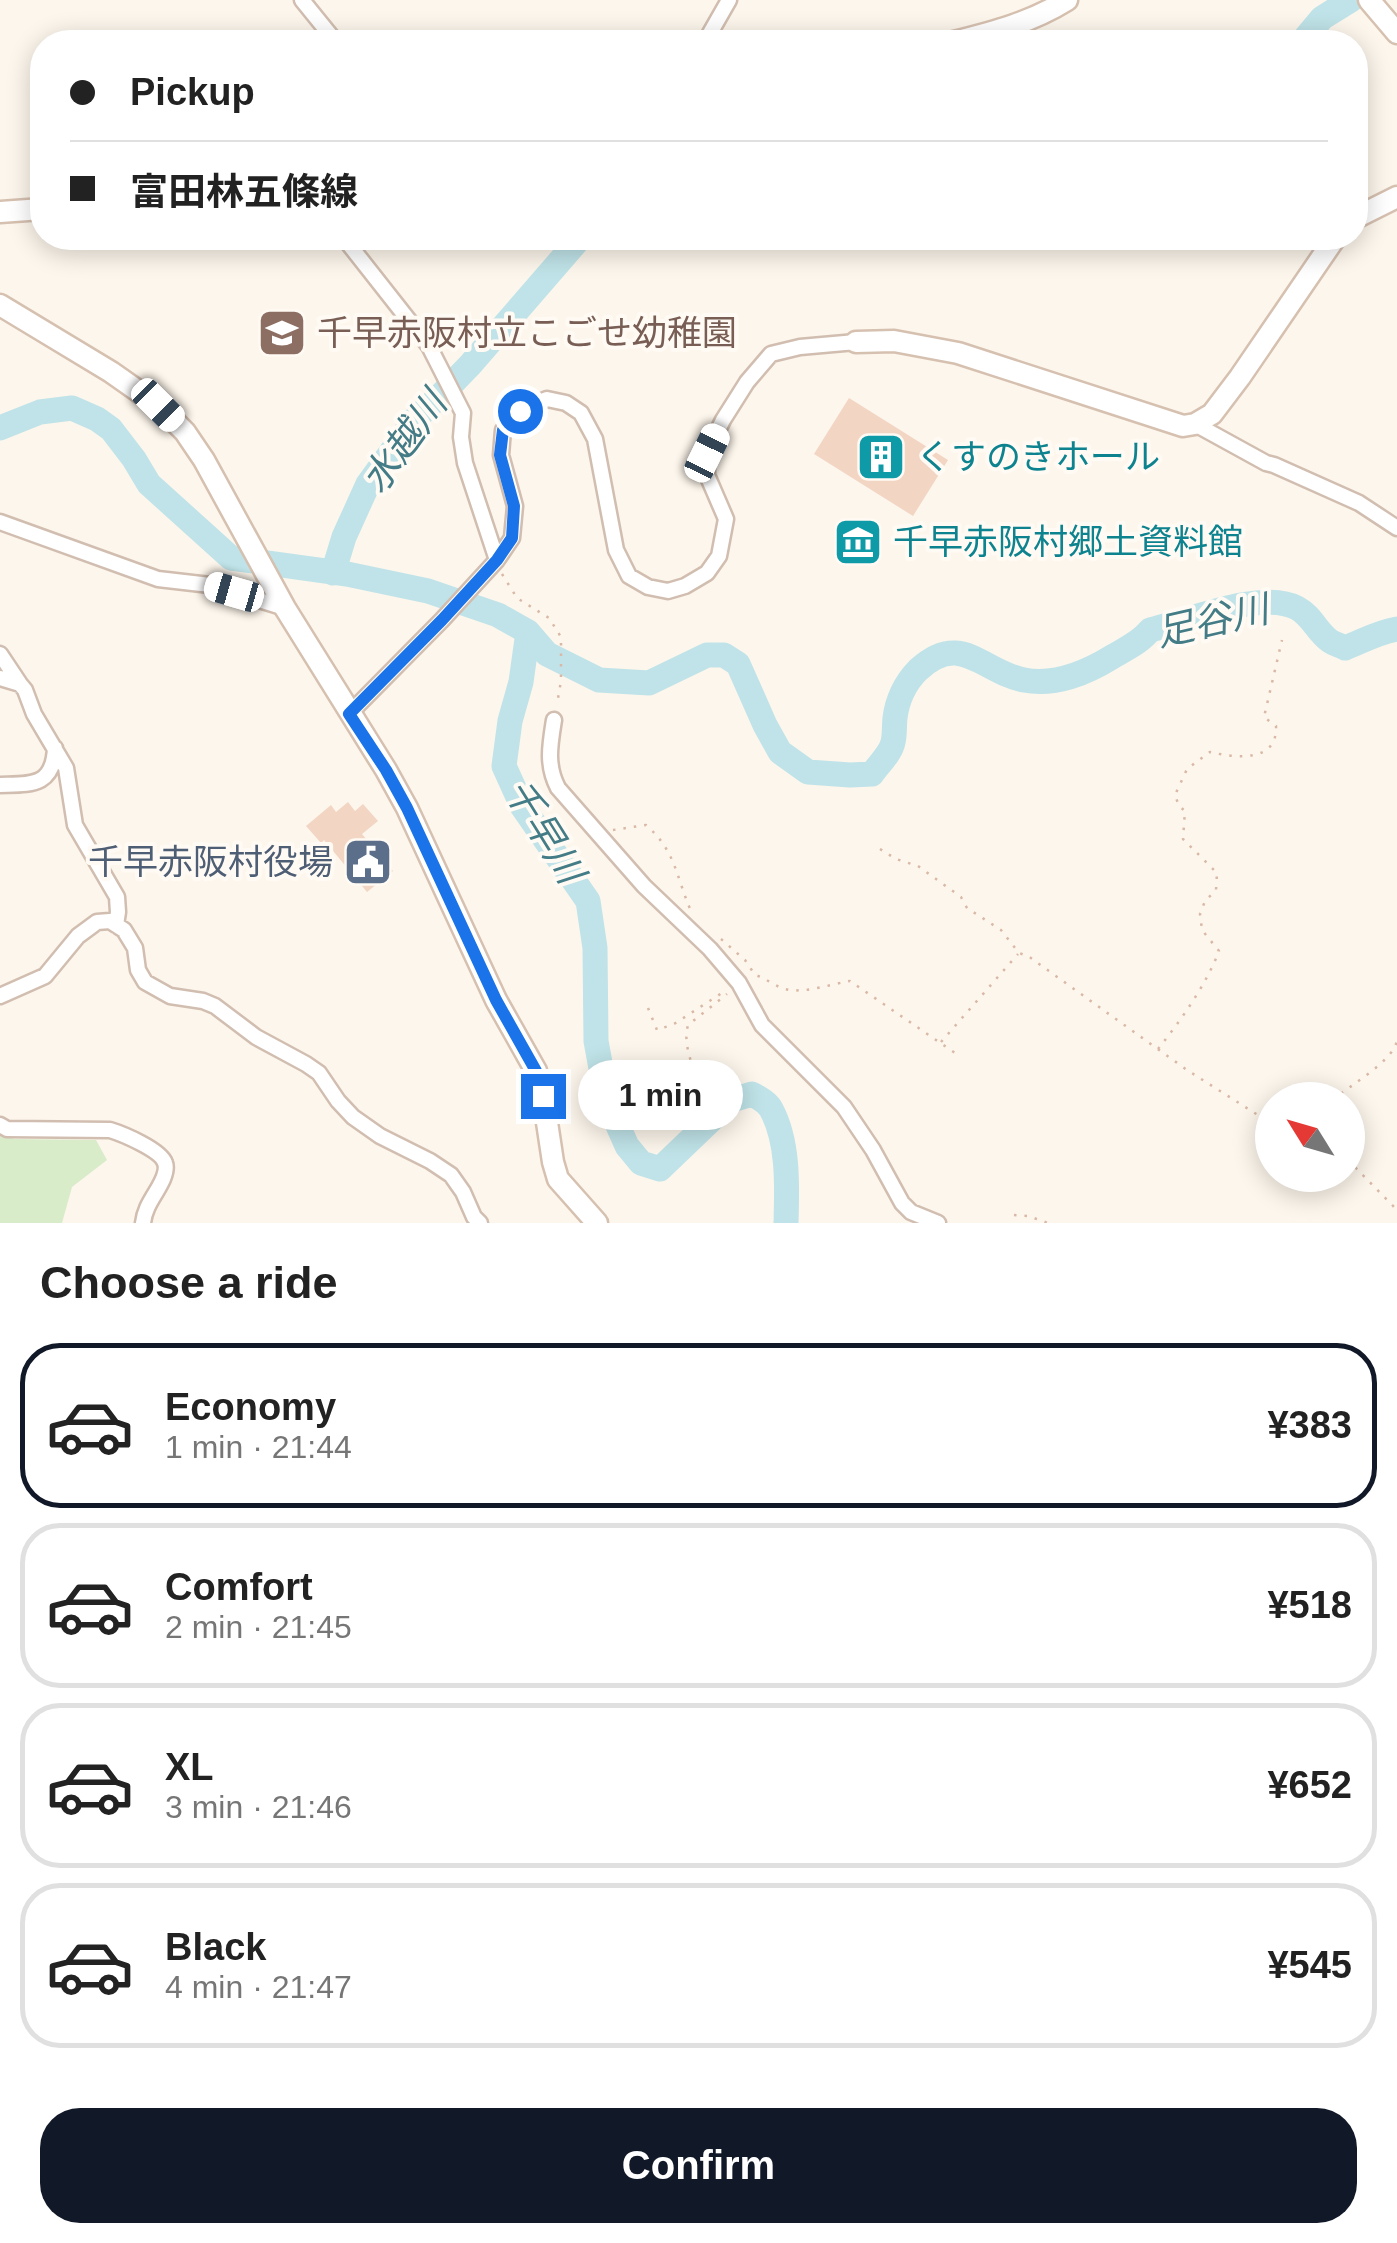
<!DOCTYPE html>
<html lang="en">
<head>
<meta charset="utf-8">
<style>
	:root { --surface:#fff; --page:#f2f2f2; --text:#222; --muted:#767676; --line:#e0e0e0; --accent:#111827 }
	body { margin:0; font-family:Helvetica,"Noto Sans JP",sans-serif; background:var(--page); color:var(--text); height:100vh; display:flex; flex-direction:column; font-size:38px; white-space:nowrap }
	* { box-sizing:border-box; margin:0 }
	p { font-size:32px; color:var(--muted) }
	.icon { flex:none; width:55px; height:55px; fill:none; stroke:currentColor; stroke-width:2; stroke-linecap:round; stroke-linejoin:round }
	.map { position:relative; height:1223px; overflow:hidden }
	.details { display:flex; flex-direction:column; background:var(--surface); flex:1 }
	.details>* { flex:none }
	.hud { position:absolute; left:30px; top:30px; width:1338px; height:220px; border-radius:40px; box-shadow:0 5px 25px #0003; display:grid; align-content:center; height:220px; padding:0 40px; background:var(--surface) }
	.needle { width:65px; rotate:307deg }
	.controls { position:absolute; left:1255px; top:1082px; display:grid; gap:20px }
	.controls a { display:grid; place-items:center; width:110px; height:110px; border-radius:50%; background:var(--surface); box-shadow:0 5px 25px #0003; font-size:50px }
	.end { position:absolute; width:45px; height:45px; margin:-22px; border:12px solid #1a73e8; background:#fff; box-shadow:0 0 0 5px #fff }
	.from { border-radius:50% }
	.bubble { position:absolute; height:70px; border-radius:35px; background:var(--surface); box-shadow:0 5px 25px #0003; font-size:32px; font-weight:700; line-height:70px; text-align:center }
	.car { position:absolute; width:30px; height:60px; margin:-30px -15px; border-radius:12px; box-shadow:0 0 8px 2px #0007; background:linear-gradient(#fff 24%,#345 0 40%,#fff 0 76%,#345 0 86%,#fff 0) }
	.hud b { display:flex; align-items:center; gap:35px; height:95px; font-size:38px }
	.hud b+b { border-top:2px solid var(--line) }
	.hud i { width:25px; height:25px; background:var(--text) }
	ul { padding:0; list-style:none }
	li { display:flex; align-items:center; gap:30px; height:165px; margin:0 20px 15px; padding:0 20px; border:5px solid var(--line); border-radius:40px }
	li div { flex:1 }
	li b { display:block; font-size:38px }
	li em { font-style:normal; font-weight:700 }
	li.active { border-color:var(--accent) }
	li>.icon { width:90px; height:90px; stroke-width:1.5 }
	h2 { padding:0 40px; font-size:45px; line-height:120px }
	.action { display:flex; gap:20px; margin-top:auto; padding:20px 40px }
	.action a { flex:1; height:115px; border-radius:40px; background:var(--accent); color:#fff; font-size:40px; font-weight:700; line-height:115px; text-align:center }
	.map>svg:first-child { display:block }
</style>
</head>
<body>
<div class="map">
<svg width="1397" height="1223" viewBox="0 0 1397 1223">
	<rect width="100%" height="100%" fill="#fdf6ec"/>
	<path fill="#d8ecc9" d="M0,1135l15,4 81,1 11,20 -35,27 -10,36h-62z"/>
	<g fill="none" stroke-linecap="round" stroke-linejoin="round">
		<path stroke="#bfe3e8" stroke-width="25" d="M1302,42l20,-24 29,-18
			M0,428l40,-16 32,-4 25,11 14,10 23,30 15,25 82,74 116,16 81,17 70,24 30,17 19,22 52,26 50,3 58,-28h17l14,9 27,61 15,27 28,20 42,3 22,-1c7,-10 19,-21 21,-32 2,-8 1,-16 2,-24 2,-17 10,-35 23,-48 43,-40 64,2 106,10 32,6 62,-7 88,-23 13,-8 29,-15 38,-27 36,-8 111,-41 147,-22 15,8 20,24 33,33 4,3 10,4 15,7 18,-7 33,-16 52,-19
			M333,573l11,-36 24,-53 47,-65 25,-23 30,-31 110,-127
			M528,632l-7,50 -11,39 -6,45 18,40 66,95 7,47 1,93 11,60 20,45 14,17 19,6 72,-69 20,-6c7,4 15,8 19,15 18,33 16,78 15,114"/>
	</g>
	<path fill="#f3d5c3" d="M849,398l99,62 -35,56 -99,-62z
		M348,802l7,9 8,-7 15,17 -16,13 31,37 -26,21 -43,-52 -3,3 -15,-17 25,-21 5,7z"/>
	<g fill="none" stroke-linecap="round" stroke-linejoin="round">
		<g stroke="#d1beb0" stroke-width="19">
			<path id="street" d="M302,0l34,42
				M705,42l24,-42
				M344,238l85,108 34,67 -2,24 4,26 32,97
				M1195,424l71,39 8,2 85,38 38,25
				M0,522l158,57 52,6 75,23
				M0,654l20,30
				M0,678l20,6 5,6 9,24 32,54 9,57 42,72 1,15 -2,13
				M349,714l93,-94 55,-60 15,-22 3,-32 -14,-51 2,-25 17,-19 27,-12 19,4 15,10 14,26 21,111 13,26 19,11 20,4 17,-5 22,-13 12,-17 7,-37 -19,-44v-22l16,-33 24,-38 24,-28 29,-7 56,-5
				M554,720c-4,25 -8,45 4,68l86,98 66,63 29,34 23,42 82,82 29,43 29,53 9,9 27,11
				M0,785c31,-1 53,2 55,-37
				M0,996l45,-20 33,-40 19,-14 13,-1 14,9 11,18 3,22 7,12 25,14 33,5 12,5 41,31 50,27 13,9 19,28 15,16 27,19 50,25 21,14 12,17 11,25 6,6
				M0,1125l7,4 103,1c13,4 51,20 55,33 2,5 0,11 -2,16 -7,16 -18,26 -20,44"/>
		</g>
		<g stroke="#d6c0b0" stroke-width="25">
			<path id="secondary" d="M1369,0l28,33
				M954,42c40,-10 78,-20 113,-42
				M0,212l42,-3
				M1355,218l42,-21
				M0,305l111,67 47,33 27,27 19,28 81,148 101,162 21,38 89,192 40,71 7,25 10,66 5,17 39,44
				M856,342l38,-1 64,12 225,73 12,-2 17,-10 28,-37 95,-139"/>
		</g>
		<path stroke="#d9b8a5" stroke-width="2.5" stroke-dasharray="2.5 8" stroke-linecap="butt" d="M502,574l15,24 32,20 12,19v44l-4,23
			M613,830l33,-5c30,26 30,52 45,86
			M880,849l16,10 22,7 43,31 6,11 34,22 18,23 9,3 159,114 85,54
			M721,939l24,21 10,15c11,3 19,11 30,14 19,5 46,-5 65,-8l105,72
			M648,1008l9,22 17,-6 51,-33
			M941,1042l77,-88
			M1158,1049c23,-29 48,-64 61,-98l-17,-21 -2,-16 5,-13 11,-11 1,-17 -34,-34 2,-28 -6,-5 -4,-11 12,-26 23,-17c25,6 68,11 66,-26l-12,-9 18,-77
			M1333,1100c17,-15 61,-39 64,-60
			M674,1127l22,-41c-1,-21 -14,-39 -8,-61l39,-31
			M1348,1160l49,50
			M1014,1215l14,1 20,7"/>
		<use href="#street" stroke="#fff" stroke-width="14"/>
		<use href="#secondary" stroke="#fff" stroke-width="20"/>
	</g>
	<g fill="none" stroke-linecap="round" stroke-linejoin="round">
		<path stroke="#1a73e8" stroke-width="12" d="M520,411l-17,19 -3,25 14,51 -2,32 -15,22 -55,60 -93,94 37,56 21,38 89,192 40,71 7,25"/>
	</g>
	<defs>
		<g id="school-square" transform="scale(2.5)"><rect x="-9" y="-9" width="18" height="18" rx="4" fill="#8d6e63" stroke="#fffaf3"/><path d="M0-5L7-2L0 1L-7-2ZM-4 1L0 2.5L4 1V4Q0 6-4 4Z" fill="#fff"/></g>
		<g id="building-square" transform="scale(2.5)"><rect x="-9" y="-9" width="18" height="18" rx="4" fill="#0f9aa8" stroke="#fffaf3"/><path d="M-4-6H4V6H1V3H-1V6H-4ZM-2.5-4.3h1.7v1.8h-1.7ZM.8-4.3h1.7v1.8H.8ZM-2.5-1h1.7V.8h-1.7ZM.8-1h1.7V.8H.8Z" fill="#fff"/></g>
		<g id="museum-square" transform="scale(2.5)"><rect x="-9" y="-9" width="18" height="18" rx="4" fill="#0f9aa8" stroke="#fffaf3"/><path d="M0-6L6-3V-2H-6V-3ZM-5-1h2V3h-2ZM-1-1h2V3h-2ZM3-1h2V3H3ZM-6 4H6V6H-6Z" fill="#fff"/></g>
		<g id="civic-square" transform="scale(2.5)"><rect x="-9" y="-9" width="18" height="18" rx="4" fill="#5c6f8a" stroke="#fffaf3"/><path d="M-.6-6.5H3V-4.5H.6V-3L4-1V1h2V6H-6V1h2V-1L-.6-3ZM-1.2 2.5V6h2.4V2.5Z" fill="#fff"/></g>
	</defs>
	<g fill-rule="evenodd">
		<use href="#school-square" x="282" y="333"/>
		<use href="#building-square" x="881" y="457"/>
		<use href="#museum-square" x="858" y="542"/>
		<use href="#civic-square" x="368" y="862"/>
	</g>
	<g text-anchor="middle" stroke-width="8" stroke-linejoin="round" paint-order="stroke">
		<g font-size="35" fill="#785e54" stroke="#fffaf3" text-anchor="start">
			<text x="317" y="345">千早赤阪村立こごせ幼稚園</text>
		</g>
		<g font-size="35" fill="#0d838f" stroke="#fffaf3" text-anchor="start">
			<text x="916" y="469">くすのきホール</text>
			<text x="893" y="554">千早赤阪村郷土資料館</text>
		</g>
		<g font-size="35" fill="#4e5e75" stroke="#fffaf3" text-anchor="end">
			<text x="333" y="874">千早赤阪村役場</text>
		</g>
		<g font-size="38" font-style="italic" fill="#437c86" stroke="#fffaf3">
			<text transform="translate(404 442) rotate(-54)" y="13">水越川</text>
			<text transform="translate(1212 621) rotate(-13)" y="13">足谷川</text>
			<text transform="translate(544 831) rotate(58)" y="13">千早川</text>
		</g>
	</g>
</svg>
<div class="controls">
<a><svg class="needle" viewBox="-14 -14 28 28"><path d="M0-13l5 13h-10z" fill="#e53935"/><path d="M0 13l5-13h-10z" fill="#767676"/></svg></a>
</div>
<i class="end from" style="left:520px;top:411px"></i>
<i class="end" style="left:543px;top:1096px"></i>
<div class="bubble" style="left:578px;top:1060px;width:165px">1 min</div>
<i class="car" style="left:158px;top:405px;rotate:135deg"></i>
<i class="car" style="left:707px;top:453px;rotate:26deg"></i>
<i class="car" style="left:234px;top:592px;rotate:286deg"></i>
<div class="hud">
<b><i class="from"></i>Pickup</b>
<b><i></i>富田林五條線</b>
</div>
</div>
<section class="details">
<h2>Choose a ride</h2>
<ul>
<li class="active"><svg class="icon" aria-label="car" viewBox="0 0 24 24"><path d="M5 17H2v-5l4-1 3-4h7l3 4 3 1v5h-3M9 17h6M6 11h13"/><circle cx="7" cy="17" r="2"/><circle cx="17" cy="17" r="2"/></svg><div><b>Economy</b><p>1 min · 21:44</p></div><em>¥383</em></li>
<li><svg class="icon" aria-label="car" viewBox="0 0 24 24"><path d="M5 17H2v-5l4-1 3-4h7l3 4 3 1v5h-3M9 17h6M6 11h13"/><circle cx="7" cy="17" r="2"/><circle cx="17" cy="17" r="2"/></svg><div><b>Comfort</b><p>2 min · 21:45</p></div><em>¥518</em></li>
<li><svg class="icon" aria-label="car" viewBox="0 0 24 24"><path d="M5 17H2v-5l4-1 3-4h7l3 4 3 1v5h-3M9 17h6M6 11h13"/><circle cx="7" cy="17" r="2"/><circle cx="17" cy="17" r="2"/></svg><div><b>XL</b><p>3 min · 21:46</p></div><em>¥652</em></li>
<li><svg class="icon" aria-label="car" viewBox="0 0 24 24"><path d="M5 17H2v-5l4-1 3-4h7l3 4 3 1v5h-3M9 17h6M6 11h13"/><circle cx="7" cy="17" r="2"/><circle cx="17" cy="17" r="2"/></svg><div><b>Black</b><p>4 min · 21:47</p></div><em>¥545</em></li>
</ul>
<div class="action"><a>Confirm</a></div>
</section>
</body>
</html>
